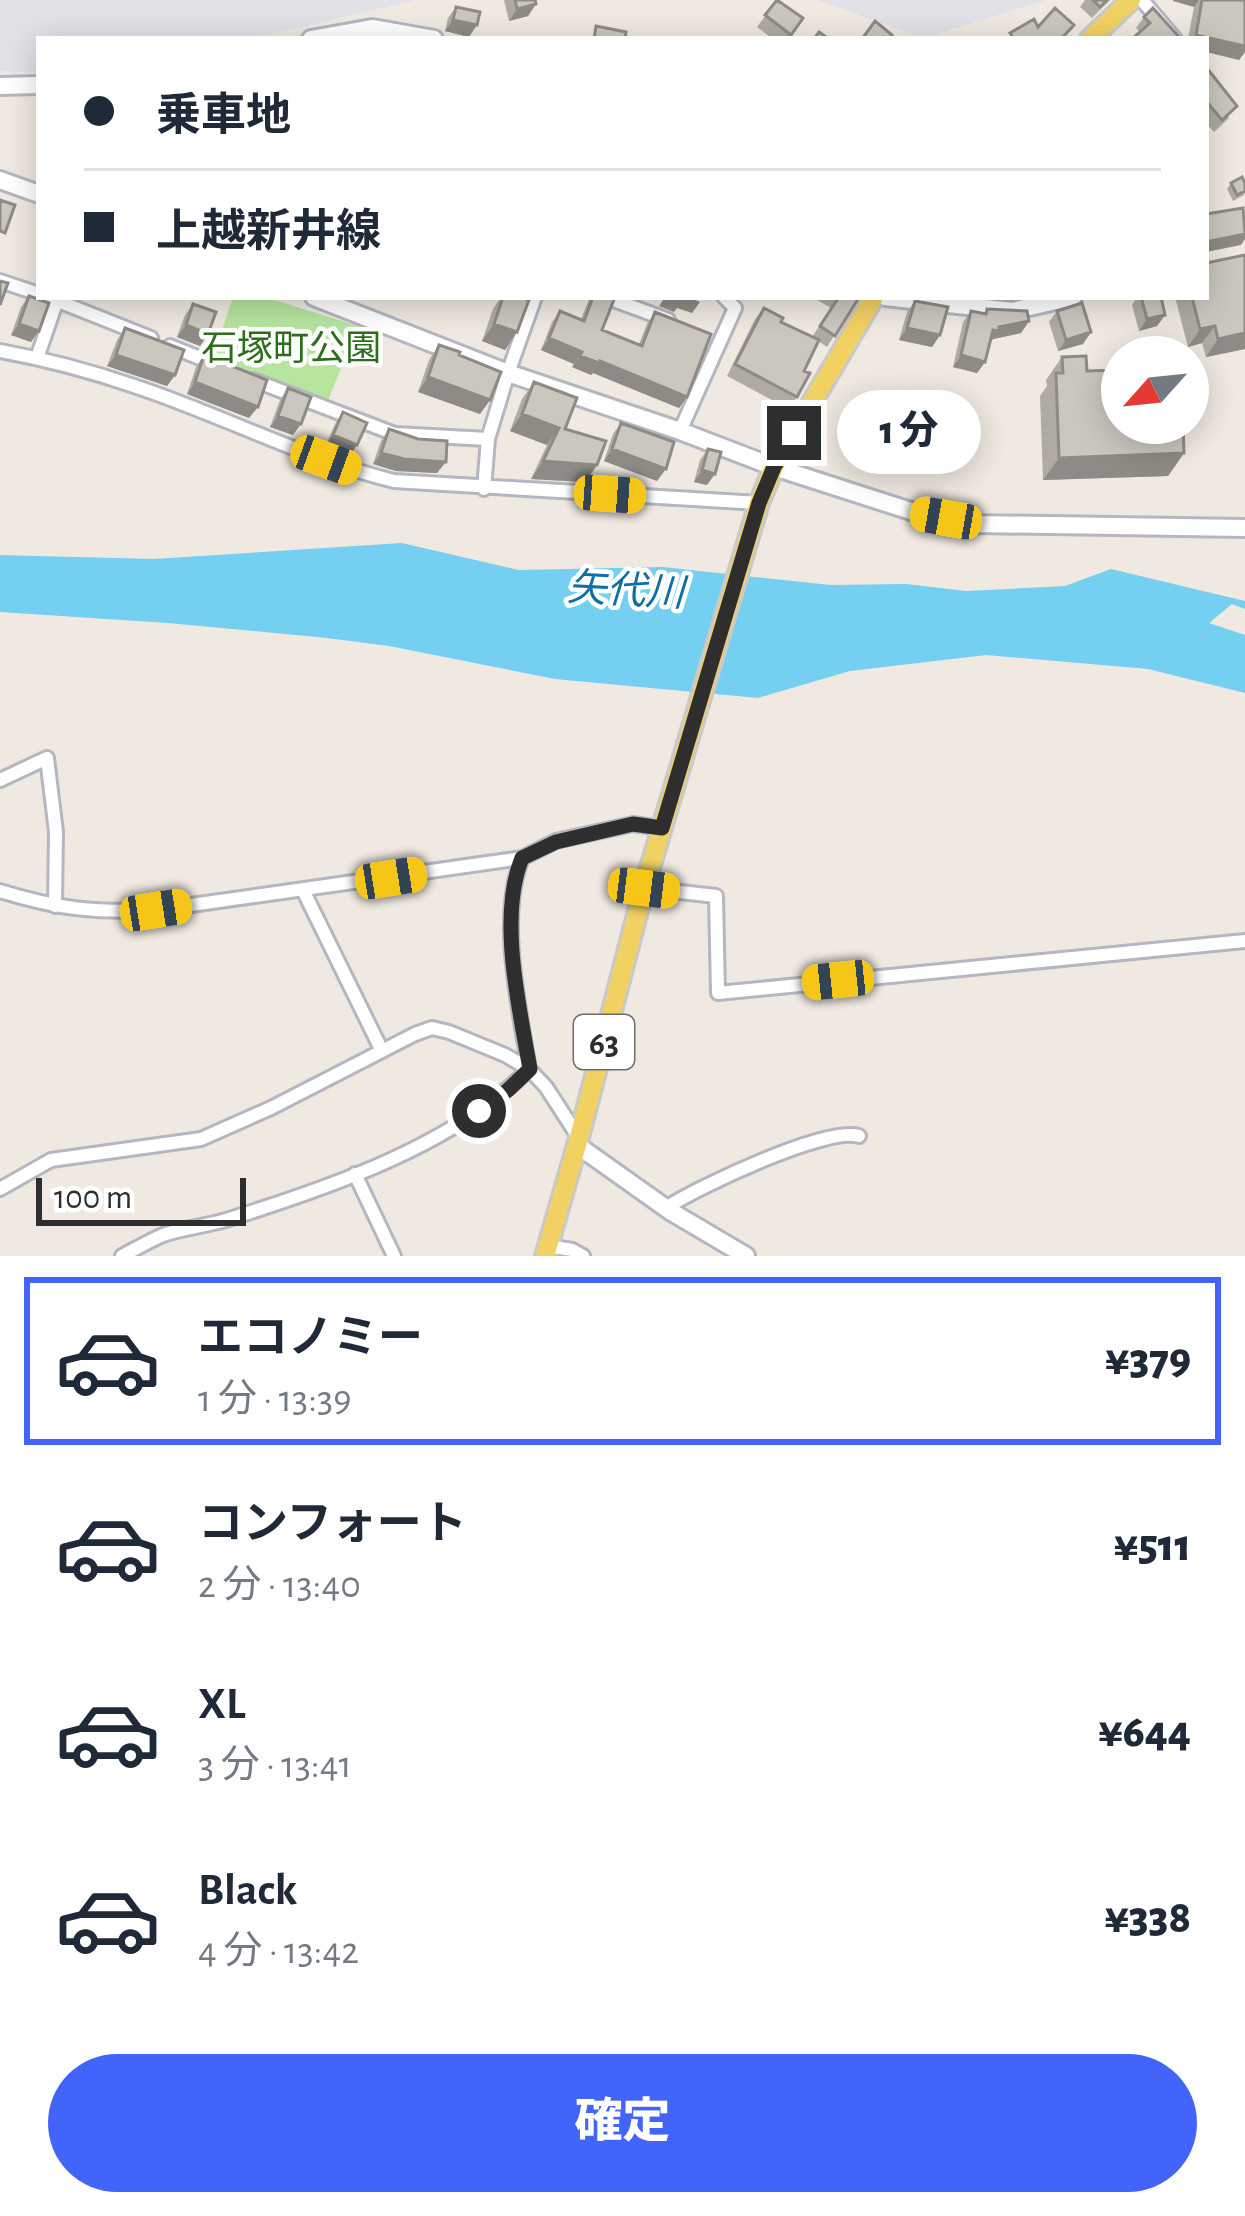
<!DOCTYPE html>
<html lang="ja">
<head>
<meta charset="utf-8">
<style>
	:root { --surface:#fff; --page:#f2f2f3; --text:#1f2937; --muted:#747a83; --line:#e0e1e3; --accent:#4264fb }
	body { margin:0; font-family:"Alegreya Sans","Noto Sans JP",sans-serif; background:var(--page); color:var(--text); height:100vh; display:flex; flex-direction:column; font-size:45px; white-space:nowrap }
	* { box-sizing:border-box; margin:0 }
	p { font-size:39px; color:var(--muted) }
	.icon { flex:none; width:66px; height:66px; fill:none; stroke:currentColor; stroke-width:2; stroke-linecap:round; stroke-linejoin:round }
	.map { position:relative; height:1256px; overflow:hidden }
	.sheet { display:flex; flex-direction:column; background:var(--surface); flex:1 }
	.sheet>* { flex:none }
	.banner { position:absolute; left:36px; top:36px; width:1173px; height:264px; border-radius:0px; box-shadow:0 6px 30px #0003; display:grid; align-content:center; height:264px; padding:0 48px; background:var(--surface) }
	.needle { width:78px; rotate:243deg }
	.tools { position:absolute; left:1101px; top:336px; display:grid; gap:24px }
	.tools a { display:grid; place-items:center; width:108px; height:108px; border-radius:50%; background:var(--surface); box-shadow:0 6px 30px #0003; font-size:60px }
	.scale { position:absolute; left:36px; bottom:30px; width:210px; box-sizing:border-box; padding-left:12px; border:6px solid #2e2e2e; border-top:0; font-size:33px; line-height:42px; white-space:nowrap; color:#2e2e2e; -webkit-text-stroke:9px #fff; paint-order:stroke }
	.end { position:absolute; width:54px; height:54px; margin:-27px; border:15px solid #2e2e2e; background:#fff; box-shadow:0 0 0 6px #fff }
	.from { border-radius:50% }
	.bubble { position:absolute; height:84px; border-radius:42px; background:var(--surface); box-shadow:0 6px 30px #0003; font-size:39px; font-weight:800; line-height:84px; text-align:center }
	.car { position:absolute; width:36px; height:72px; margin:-36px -18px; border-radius:15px; box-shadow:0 0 9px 3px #0007; background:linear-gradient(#f5c518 24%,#345 0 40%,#f5c518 0 76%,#345 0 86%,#f5c518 0) }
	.banner b { display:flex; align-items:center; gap:42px; height:114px; font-size:45px }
	.banner b+b { border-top:3px solid var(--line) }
	.banner i { width:30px; height:30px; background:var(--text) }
	ul { padding:21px 0 0; list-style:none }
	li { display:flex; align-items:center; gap:36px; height:168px; margin:0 24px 18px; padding:0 24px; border:6px solid transparent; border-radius:0px }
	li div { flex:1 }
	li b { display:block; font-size:45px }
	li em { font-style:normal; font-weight:800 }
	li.active { border-color:var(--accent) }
	li>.icon { width:108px; height:108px; stroke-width:1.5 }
	.action { display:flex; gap:24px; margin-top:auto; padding:24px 48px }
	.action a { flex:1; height:138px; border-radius:72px; background:var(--accent); color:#fff; font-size:48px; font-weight:800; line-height:138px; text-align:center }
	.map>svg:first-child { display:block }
</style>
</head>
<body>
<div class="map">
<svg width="1245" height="1256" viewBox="0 0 1245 1256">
	<rect width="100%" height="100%" fill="#efe9e1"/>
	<path fill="#e3e1e8" d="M0,0h417l-167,39h-211v33h-18l-21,-1z
		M817,0h229l-122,38z"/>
	<path fill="#b6e59e" d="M233,297h32l93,29 -31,77 -115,-43z"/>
	<path fill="#75cff0" d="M402,543l117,27 144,-3 167,18 76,-1 61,7 98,-5 46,-17 134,32v8l-13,-5 -23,19 36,12v58l-97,-24 -162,-14 -136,16 -92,27 -203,-19 -166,-33 -62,-8 -159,-15 -168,-11v-57l154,4z"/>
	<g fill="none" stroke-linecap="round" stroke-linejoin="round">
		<g stroke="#b4b7c1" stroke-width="18">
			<path id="street" d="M1142,0l33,39
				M0,281l39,13
				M48,297l103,41
				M606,297l62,23
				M170,346l47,19
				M0,351c45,8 90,20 134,35 88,29 170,73 260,95l365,22
				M37,358l21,-61
				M253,380l142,54 93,5
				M680,431l55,-123 -11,-11
				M484,489l4,-50 20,-66 27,-76
				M0,780l47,-22 9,74 -1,74
				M522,858c-24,59 -3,149 7,211
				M644,888l72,8 2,97 527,-52
				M303,890l79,161
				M0,891c58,18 96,22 156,19l366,-52 34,-17 77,-17 28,4
				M355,1174l39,82
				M0,1189l51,-29 150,-21 70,-31 144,-74 17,-6 17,4 56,23 24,14 17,18 33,51
				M666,1208c30,-20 160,-82 193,-72
				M548,1246l24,4 11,6
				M122,1256c13,-7 27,-15 41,-21 20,-7 43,-9 63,-15 102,-32 227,-74 303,-151"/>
		</g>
		<g stroke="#b4b7c1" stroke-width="22">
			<path id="secondary" d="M311,39l61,-11 62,11
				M0,86l39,-1
				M0,180l39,14
				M314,297l194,76 172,58 94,36 143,46 58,11 270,4
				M885,297l127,14 61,-14
				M577,1145l93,66 76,45"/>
		</g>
		<g stroke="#c9c9c9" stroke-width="24">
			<path id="primary" d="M1090,39l41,-39
				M545,1256l32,-111 67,-257 115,-385 15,-36 100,-170"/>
		</g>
		<use href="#street" stroke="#fff" stroke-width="12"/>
		<use href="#secondary" stroke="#fff" stroke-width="16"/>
		<use href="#primary" stroke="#f2d163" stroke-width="18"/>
	</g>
	<path fill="#afaba4" d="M504,0h31l1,4 -8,12 -19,5z
		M777,0l26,18 -15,21h-15l-16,-12z
		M1085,0h25l-18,18 -12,-11z
		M1173,0h72v52l-6,8 -33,-21h-18l6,-32z
		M456,7l13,30 -24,-6 3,-13z
		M1144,17l37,22 -41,-7 -4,-4z
		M1206,67l23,51 -15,14 -8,-9z
		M1231,183h14l-1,12 -11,6 -6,-12z
		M29,296l2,46 -20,-7 10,-28z
		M501,297h20l-4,35 -12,18 -23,-9 11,-32z
		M590,297h25l-13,33 37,14 8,-20 8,-12 32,85 -8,11 -86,-35 -2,2 -19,-8 2,-3 -33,-14 11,-28 8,-11 21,8z
		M812,297h44l2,2 -31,48 -9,-6 -14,30 -7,26 -8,12 -62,-33 28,-57 9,-11 17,14 31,15 19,-29z
		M1137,297h24l4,18 -8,11 -18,5 -7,-26z
		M1175,297h31l39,52 -39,8 -4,-14 -14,4z
		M915,301l25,34 -8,12 -33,-7 8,-28z
		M193,304l15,30 -8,12 -23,-9 8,-22z
		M987,309l42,12 -8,12 -28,6 -3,3 -5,20 -8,11 -24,-6 10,-45 8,-11 13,2z
		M1057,311l34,21 -8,12 -25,7 -9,-29z
		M125,328l50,47 -8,11 -60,-20 10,-26z
		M439,345l20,10 31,45 -10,14 -62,-22 11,-32z
		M204,355l45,63 -62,-24 9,-27z
		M1062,357l25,14 97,82 -16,23 -125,4 -3,-84 7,-10 -1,-6z
		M534,382l31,47 32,36 -12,17 -54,-3 16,-34 -37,-14 12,-32z
		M288,388l5,47 -23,-8 10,-27z
		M343,412l6,45 -24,-10 10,-23z
		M621,423l36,58 -53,-20 9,-27z
		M389,429l48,44 -41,-2 -23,-7 8,-23z
		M708,449l-1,36 -13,-3 6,-22z"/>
	<path fill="#8e8b86" d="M1173,0h26l-5,7 -21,-6z
		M536,4l-8,12 -19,5 8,-12z
		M453,20l24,5 -8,12 -24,-6z
		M1196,35l49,11v6l-6,8 -33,-8v-13h-13z
		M1245,234v5l-4,6 -35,7v-10z
		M665,297h23l12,5 -8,11 -15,-5 -3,4 -15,-6z
		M1165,315l-8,11 -18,5 8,-12z
		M1029,321l-8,12 -28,6 -2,3 2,-12z
		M19,324l20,7 -8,11 -20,-7z
		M494,324l23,8 -12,18 -23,-9z
		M186,325l22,9 -8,12 -23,-9z
		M1215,326l-13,17 -14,4 12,-18z
		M907,328l33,7 -8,12 -33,-7z
		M1091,332l-8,12 -25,7 8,-11z
		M1245,333v16l-39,8 12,-18z
		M549,338l33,14 -8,12 -33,-14z
		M116,355l59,20 -8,11 -60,-20z
		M961,355l24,7 -8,11 -24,-6z
		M580,356l20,5 87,36 -8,11 -86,-35 -2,2 -19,-8z
		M428,377l62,23 -10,14 -62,-22z
		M195,382l63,25 -9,11 -62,-24z
		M522,414l37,14 -12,17 -37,-14z
		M278,416l23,8 -8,11 -23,-8z
		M333,435l24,10 -8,12 -24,-10z
		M612,449l54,20 -9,12 -53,-20z
		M381,453l65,9 -9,11 -41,-2 -23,-7z
		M1184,453l-16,23 -125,4 16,-22z
		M543,461l54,4 -12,17 -54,-3z
		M702,470l13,4 -8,11 -13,-3z"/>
	<path fill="#cbc7bf" stroke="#8e8b86" stroke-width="3" d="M515,0h20l1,4 -19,5z
		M777,0l26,18 -12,17 -26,-20z
		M1093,0h14l-7,7z
		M1202,0h43v46l-49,-11z
		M456,7l24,5 -3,13 -24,-5z
		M1055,8l19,17 -13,14h-47l-4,-6 24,-14 4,8z
		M1153,8l28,31h-49l18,-16 -6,-6z
		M875,21l17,14 -3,4h-27z
		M596,26l30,6 -1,7h-31z
		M819,32l10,7h-15z
		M1206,67l31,39 -15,14 -16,-19z
		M1242,177l3,6v8l-8,4 -6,-12z
		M0,200l15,5 -10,28 -5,-2z
		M1243,208l2,26 -39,8v-28z
		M1245,255v78l-27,6 -3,-13 -15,3 -8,-32h14v-34z
		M0,281l8,2 -8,22z
		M29,296l20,7 -10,28 -20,-7z
		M503,297h18l8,3 -12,32 -23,-8z
		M593,297h22l-13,33 40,16 13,-34 56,22 -24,63 -87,-36 -1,2 -19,-7 2,-4 -33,-14 11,-27 24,10z
		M839,297h17l2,2 -23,37 -15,-10z
		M1141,297h20l4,18 -18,4z
		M915,301l33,6 -8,28 -33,-7z
		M1082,303l9,29 -25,8 -9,-29z
		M193,304l23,8 -8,22 -22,-9z
		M764,308l19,10 -2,4 38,18 -15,31 6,2 -13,24 -62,-33z
		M987,309l40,2 2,10 -30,6v4l-6,-1 -8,32 -24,-7 10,-44 15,3z
		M125,328l59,22 -9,25 -59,-20z
		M439,345l21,7 -1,3 42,17 -11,28 -62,-23z
		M1174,350v7h-24v-6z
		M204,355l63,25 -9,27 -63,-25z
		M1086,356l1,15 35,-1v53h61l1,30 -125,5 -3,-85h7l-1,-16z
		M534,382l43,16 -12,31 41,12 -9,24 -54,-4 16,-33 -37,-14z
		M288,388l23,9 -10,27 -23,-8z
		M343,412l24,11 -10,22 -24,-10z
		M621,423l53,19 -8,27 -54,-20z
		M389,429l29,10 29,2 -1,21 -42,-3 -23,-6z
		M708,449l13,3 -6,22 -13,-4z"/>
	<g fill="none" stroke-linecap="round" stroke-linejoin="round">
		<path stroke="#2e2e2e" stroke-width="15" d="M479,1111l29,-21 22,-21c-11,-63 -32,-152 -8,-211l34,-16 77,-18 29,4 97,-325 15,-36 20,-34"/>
	</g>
	<g text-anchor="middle" stroke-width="9" stroke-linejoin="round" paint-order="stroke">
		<rect fill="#fff" stroke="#6d6d6d" stroke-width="3" x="574" y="1015" width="60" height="54" rx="9"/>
		<g font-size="33" font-weight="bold" fill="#2e2e2e">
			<text x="604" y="1054">63</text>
		</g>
		<g font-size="36" fill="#2c6e1b" stroke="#fff">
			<text x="291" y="360">石塚町公園</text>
		</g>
		<g font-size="39" font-style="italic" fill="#0d6fa3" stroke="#fff">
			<text transform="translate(626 589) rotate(3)" y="14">矢代川</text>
		</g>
	</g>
</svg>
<div class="tools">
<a><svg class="needle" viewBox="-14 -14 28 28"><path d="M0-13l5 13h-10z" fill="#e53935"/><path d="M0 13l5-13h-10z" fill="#747a83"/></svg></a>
</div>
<div class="scale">100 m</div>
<i class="end from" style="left:479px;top:1111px"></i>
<i class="end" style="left:794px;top:433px"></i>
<div class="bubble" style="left:837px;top:390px;width:144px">1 分</div>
<i class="car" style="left:326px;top:460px;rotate:110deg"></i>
<i class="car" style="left:610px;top:494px;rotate:94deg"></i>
<i class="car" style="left:946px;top:518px;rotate:280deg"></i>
<i class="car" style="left:391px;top:878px;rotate:81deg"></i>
<i class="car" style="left:644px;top:888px;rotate:97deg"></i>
<i class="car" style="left:156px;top:910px;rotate:81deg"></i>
<i class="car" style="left:838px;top:980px;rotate:264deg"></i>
<div class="banner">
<b><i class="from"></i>乗車地</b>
<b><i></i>上越新井線</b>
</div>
</div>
<section class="sheet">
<ul>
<li class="active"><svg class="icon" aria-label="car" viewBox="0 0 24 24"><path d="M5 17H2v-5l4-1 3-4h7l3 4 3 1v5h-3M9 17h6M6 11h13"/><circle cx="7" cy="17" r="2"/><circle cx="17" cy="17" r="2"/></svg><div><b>エコノミー</b><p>1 分 · 13:39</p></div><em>¥379</em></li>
<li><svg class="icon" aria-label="car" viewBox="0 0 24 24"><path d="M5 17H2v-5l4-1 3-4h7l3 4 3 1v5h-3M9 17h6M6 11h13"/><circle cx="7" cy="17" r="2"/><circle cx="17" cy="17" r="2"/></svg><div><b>コンフォート</b><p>2 分 · 13:40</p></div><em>¥511</em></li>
<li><svg class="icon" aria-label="car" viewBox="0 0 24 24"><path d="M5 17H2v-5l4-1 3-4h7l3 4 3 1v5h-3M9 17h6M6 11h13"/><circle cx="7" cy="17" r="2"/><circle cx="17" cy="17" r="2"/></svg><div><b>XL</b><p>3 分 · 13:41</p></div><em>¥644</em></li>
<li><svg class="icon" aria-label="car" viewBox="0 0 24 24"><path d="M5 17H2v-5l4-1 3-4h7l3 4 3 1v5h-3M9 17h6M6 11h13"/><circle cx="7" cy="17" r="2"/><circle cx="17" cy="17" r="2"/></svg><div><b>Black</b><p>4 分 · 13:42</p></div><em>¥338</em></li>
</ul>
<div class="action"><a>確定</a></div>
</section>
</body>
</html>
